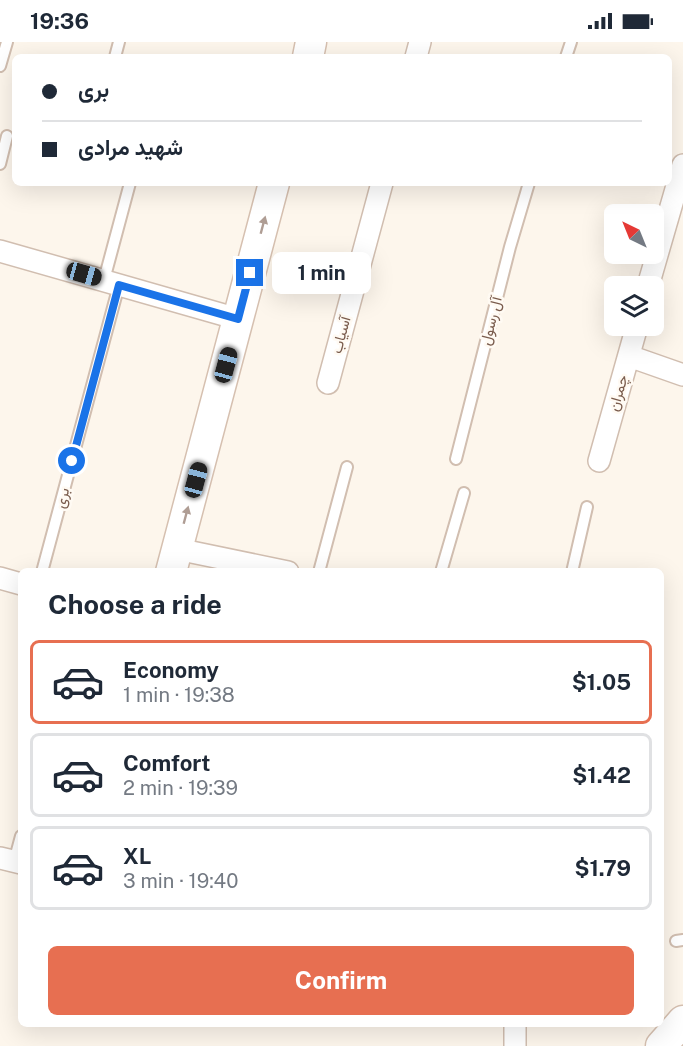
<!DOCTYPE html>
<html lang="en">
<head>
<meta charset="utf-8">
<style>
	:root { --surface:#fff; --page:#f2f2f3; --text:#1f2937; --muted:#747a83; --line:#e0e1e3; --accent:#e76f51 }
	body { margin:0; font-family:"Public Sans",Vazirmatn,sans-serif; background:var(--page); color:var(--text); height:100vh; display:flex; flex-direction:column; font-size:22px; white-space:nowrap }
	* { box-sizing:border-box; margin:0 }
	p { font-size:20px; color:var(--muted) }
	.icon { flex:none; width:33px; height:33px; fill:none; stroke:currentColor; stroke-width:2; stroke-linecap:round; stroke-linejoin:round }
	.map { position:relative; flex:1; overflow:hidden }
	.panel { position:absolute; left:18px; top:526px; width:646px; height:459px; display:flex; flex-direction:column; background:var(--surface); border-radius:9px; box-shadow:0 6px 24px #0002 }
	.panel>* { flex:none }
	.guide { position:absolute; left:12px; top:12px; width:660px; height:132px; border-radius:9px; box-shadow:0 6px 24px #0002; display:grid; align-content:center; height:132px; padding:0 30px; background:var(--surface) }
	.needle { width:39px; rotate:317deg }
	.buttons { position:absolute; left:604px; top:162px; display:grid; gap:12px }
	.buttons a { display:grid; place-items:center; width:60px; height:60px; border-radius:9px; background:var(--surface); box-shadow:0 6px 24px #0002; font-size:30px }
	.end { position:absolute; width:27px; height:27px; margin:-14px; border:8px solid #1a73e8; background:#fff; box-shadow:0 0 0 3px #fff }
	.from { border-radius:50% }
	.bubble { position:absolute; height:42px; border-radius:9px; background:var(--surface); box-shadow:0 6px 24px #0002; font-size:20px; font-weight:700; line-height:42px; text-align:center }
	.car { position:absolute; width:18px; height:36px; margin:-18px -9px; border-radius:8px; box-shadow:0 0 4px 2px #0007; background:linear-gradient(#222 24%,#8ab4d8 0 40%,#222 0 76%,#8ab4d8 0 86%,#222 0) }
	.guide b { display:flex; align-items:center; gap:21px; height:57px; font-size:22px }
	.guide b+b { border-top:2px solid var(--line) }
	.guide i { width:15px; height:15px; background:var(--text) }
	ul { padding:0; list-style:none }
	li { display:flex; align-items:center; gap:18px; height:84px; margin:0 12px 9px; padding:0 18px; border:3px solid var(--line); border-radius:9px }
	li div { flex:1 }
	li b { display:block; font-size:22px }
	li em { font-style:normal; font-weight:700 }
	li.on { border-color:var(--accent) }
	li>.icon { width:54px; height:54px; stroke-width:1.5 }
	h2 { padding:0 30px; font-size:27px; line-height:72px }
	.cta { display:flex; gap:12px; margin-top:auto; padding:12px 30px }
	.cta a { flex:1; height:69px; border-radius:9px; background:var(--accent); color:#fff; font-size:24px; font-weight:700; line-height:69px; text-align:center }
	.status { display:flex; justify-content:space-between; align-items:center; height:42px; padding:0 30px; background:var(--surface); direction:ltr }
	.status svg { height:16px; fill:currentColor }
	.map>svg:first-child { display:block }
</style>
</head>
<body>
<div class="status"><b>19:36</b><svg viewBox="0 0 49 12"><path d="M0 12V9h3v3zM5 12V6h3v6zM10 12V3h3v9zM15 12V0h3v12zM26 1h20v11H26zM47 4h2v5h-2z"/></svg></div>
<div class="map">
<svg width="683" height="1004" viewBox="0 0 683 1004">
	<rect width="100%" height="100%" fill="#fdf6ec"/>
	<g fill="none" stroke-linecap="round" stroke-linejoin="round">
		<g stroke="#d1beb0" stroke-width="14">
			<path id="lane" d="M115,15l4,-15
				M566,15l5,-15
				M0,24l7,-24
				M0,122l7,-28
				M104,238l26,-97
				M456,417l54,-212 19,-64
				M42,530l77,-287
				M319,530l28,-105
				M441,530l23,-79
				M572,530l15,-65
				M14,820l7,-26
				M676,899l7,-1"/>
		</g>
		<g stroke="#d1beb0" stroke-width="24">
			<path id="street" d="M416,15l4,-15
				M0,209l238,68
				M648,244l35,-121
				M629,314l54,19
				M328,341l54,-200
				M599,419l38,-135
				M177,507l111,23
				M0,536l21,6
				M0,816l21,5
				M515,982v22"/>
		</g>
		<g stroke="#d6c0b0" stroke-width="33">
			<path id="secondary" d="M308,15l3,-15
				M171,530l103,-389
				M661,1004l22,-25"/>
		</g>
		<use href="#lane" stroke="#fff" stroke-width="10"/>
		<use href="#street" stroke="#fff" stroke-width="21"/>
		<use href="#secondary" stroke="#fff" stroke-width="30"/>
	</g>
	<defs><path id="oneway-solid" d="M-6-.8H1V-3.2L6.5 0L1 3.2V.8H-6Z" transform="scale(1.5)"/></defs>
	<g fill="#af9d94">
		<use href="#oneway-solid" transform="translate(263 183) rotate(-75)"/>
		<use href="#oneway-solid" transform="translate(186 473) rotate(-75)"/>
	</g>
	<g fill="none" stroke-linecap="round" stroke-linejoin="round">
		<path stroke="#1a73e8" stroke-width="8" d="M72,419l47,-176 119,34 12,-46"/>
	</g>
	<g text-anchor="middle" stroke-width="5" stroke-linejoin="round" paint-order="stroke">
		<g font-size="15" fill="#7a5c4d" stroke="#fffaf3">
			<text transform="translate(491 279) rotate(-76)" y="5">آل رسول</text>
			<text transform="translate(341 293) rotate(-75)" y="5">آسیاب</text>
			<text transform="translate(618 351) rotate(-74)" y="5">چمران</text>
			<text transform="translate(62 456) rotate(-75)" y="5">بری</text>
		</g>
	</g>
</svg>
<div class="buttons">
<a><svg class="needle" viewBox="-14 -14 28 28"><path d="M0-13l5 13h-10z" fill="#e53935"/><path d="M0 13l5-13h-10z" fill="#747a83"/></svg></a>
<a><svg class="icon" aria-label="layers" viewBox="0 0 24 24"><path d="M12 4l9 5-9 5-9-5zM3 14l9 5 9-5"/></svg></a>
</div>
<i class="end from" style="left:72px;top:419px"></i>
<i class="end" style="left:250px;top:231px"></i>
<div class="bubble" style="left:272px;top:210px;width:99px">1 min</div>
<i class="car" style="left:84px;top:232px;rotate:106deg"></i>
<i class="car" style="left:226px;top:323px;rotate:15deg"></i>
<i class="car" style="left:196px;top:438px;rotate:15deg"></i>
<div class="guide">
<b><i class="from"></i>بری</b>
<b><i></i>شهید مرادی</b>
</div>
<section class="panel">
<h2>Choose a ride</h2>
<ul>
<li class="on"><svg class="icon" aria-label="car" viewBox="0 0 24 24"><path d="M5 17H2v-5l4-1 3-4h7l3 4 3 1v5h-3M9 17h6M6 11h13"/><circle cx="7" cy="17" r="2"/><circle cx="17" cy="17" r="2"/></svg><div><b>Economy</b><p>1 min · 19:38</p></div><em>$1.05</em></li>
<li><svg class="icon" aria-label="car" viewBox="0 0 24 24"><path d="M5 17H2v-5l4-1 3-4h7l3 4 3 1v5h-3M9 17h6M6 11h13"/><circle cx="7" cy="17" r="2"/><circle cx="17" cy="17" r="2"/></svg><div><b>Comfort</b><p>2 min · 19:39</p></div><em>$1.42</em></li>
<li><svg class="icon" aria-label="car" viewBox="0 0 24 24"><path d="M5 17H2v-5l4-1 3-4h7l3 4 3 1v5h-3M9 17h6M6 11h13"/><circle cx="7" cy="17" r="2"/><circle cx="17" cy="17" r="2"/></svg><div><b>XL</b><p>3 min · 19:40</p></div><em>$1.79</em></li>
</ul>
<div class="cta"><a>Confirm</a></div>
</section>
</div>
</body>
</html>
